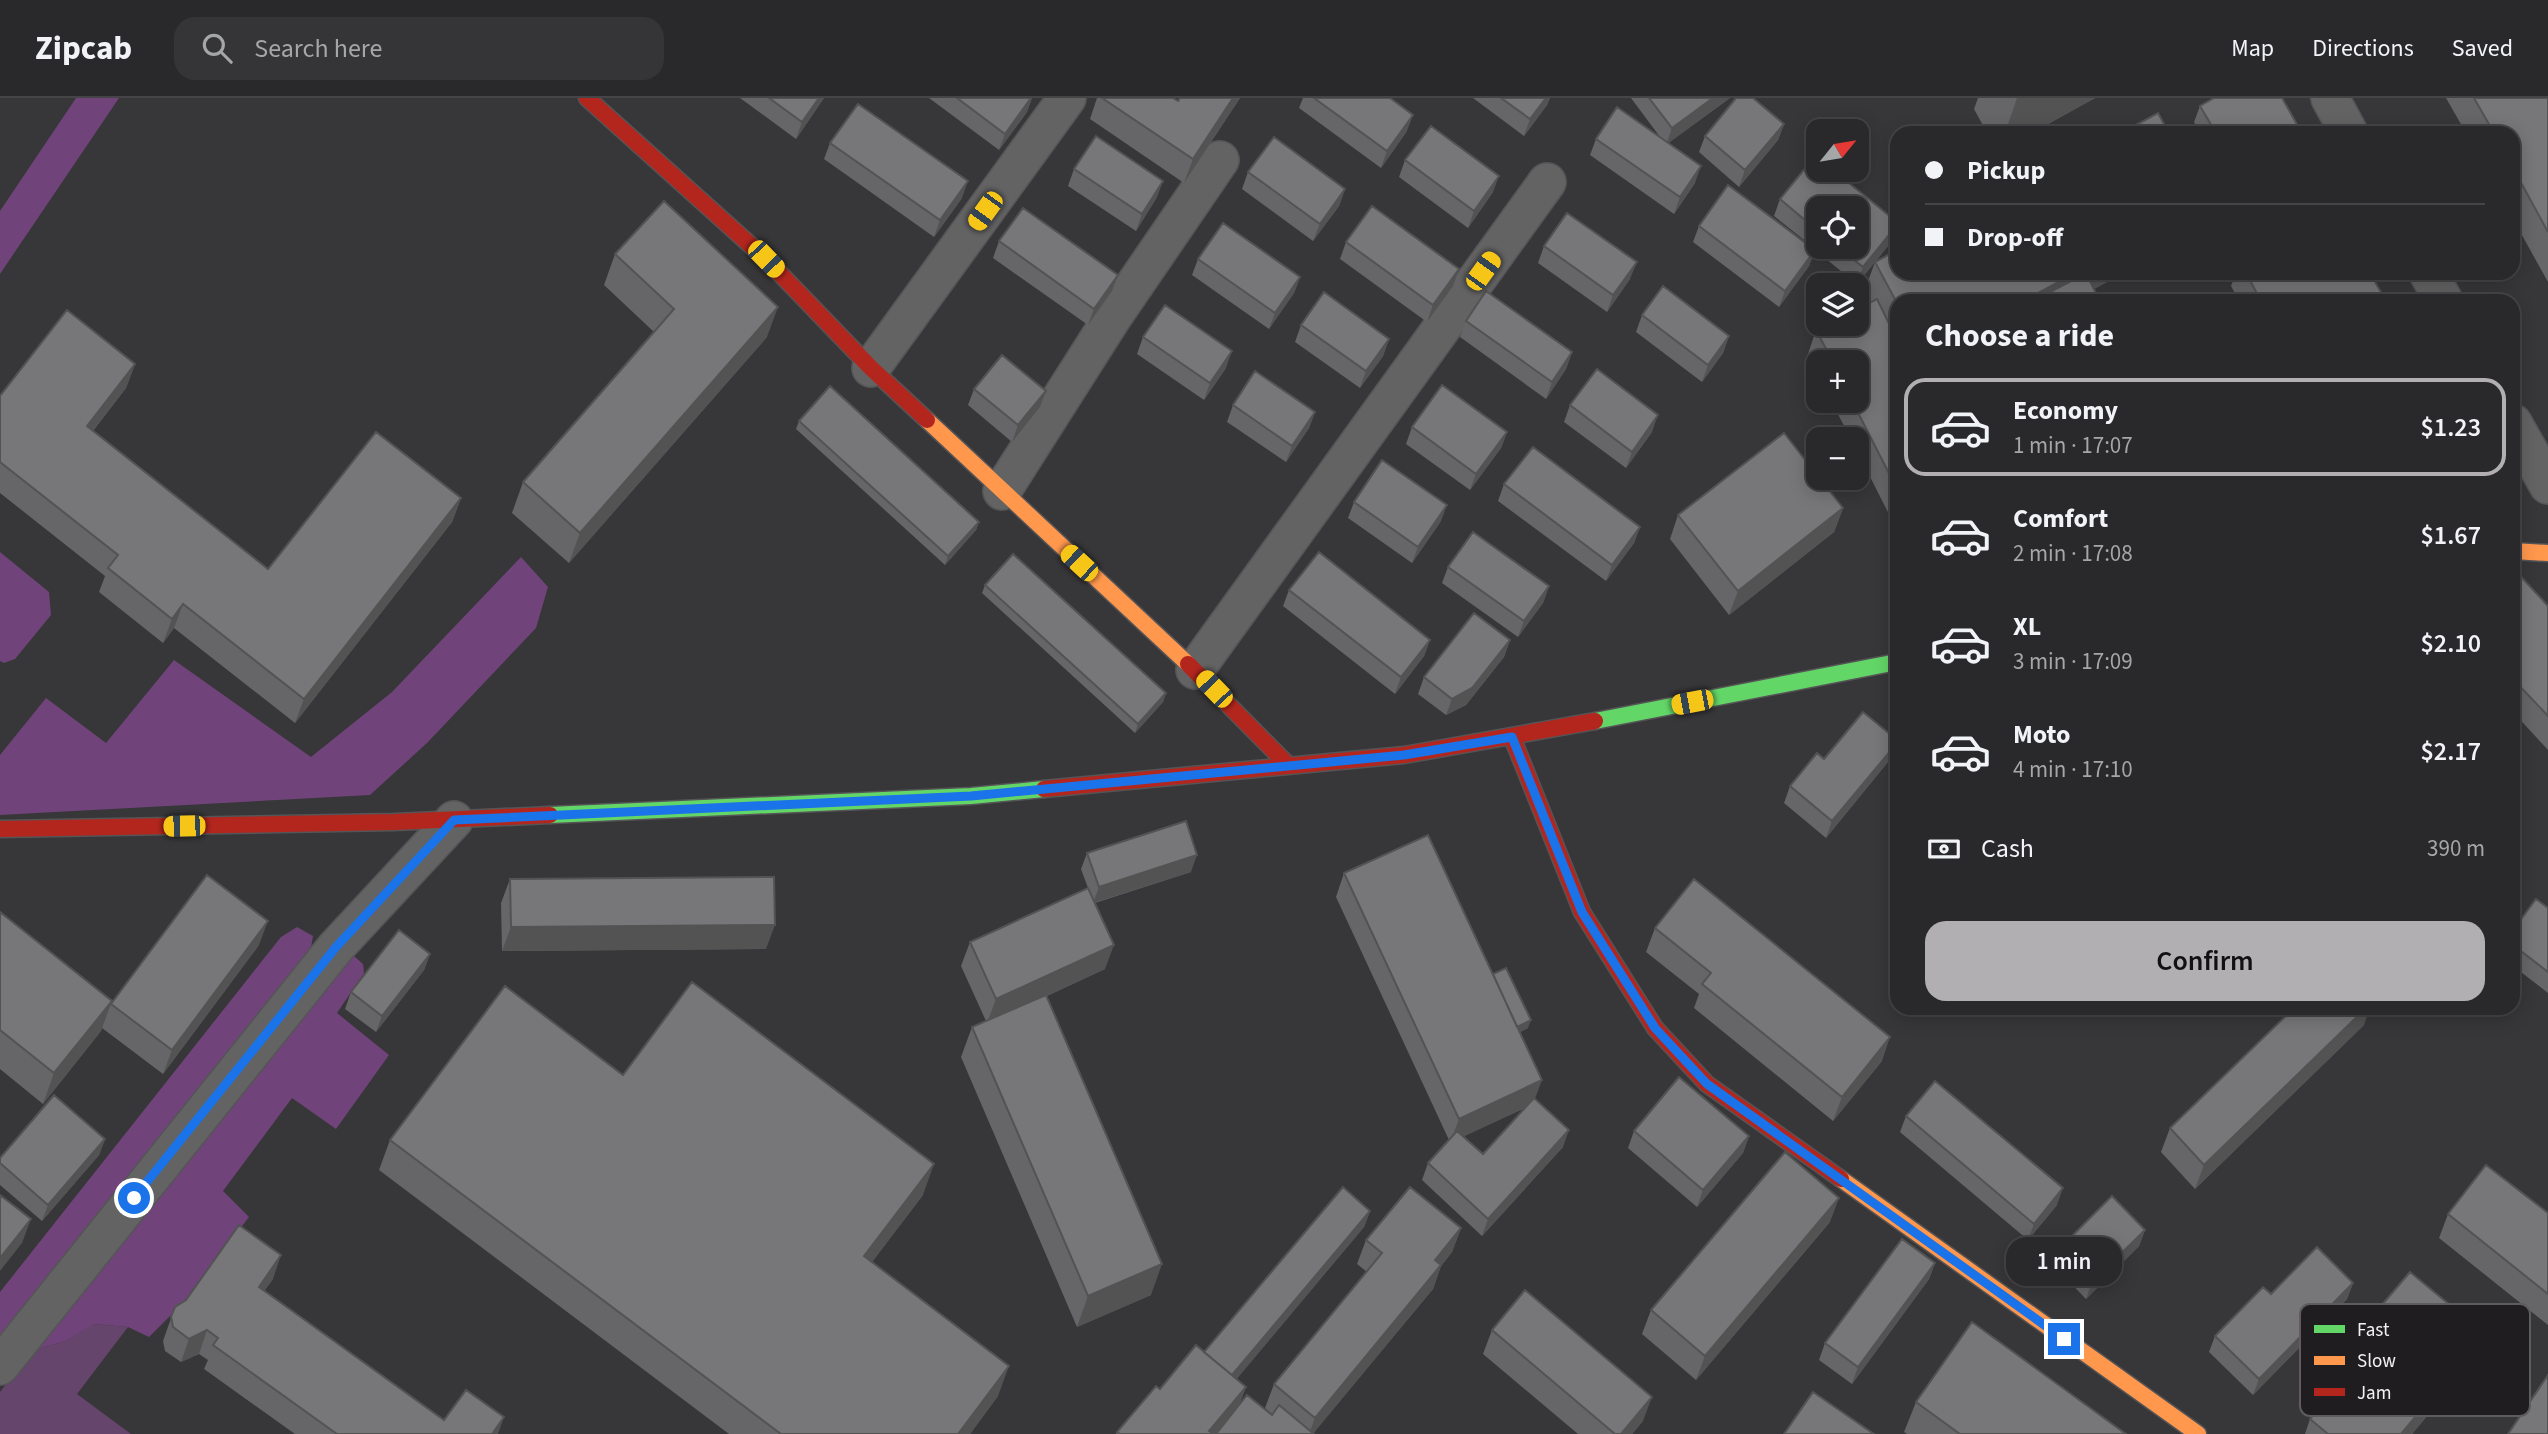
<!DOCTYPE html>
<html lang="en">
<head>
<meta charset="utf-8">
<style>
	:root { --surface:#29282a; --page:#353436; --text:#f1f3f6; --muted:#a5a6a8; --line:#454447; --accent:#b1afb2 }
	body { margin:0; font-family:"Source Sans 3",sans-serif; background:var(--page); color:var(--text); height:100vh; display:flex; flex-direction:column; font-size:26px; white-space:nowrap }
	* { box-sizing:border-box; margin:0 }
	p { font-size:23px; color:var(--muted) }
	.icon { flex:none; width:38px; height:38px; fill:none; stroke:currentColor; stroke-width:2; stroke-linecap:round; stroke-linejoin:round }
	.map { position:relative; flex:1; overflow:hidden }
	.drawer { position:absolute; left:1890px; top:196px; width:630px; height:721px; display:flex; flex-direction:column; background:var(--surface); border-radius:21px; box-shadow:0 4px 18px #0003,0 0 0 2px var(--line) }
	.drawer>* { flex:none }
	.banner { position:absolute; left:1890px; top:28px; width:630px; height:154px; border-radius:21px; box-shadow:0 4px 18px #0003,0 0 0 2px var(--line); display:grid; align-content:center; height:154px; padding:0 35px; background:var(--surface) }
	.needle { width:46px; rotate:60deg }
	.controls { position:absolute; left:1806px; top:21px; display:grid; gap:14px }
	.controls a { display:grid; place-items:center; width:63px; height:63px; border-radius:14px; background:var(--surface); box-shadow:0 4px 18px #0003,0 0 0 2px var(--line); font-size:35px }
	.end { position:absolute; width:32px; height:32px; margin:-16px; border:9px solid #1a73e8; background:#fff; box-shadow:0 0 0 4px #fff }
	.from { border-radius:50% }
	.bubble { position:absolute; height:49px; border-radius:21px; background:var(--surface); box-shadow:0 4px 18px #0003,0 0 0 2px var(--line); font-size:23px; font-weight:600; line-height:49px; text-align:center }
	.car { position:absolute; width:21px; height:42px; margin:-21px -10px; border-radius:9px; box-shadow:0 0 5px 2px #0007; background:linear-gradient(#f5c518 24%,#345 0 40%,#f5c518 0 76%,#345 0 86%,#f5c518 0) }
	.banner b { display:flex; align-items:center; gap:24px; height:66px; font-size:26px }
	.banner b+b { border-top:2px solid var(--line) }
	.banner i { width:18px; height:18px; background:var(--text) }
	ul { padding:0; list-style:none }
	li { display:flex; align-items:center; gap:21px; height:98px; margin:0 14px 10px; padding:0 21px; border:4px solid transparent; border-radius:21px }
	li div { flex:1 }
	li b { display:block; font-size:26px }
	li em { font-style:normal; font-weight:600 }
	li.selected { border-color:var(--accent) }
	li>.icon { width:63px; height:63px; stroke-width:1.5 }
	h2 { padding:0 35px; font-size:32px; line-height:84px }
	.pay { display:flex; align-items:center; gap:18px; height:77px; padding:0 35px; font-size:26px }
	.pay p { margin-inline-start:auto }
	.primary-button { display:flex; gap:14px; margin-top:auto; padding:14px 35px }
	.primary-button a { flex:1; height:80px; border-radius:21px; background:var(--accent); color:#111; font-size:28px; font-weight:600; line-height:80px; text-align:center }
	header { display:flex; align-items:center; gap:42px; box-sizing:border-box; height:98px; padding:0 35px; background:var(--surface); border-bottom:2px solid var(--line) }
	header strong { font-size:33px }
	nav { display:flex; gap:38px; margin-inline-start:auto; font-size:24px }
	.search { width:490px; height:63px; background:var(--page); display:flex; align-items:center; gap:18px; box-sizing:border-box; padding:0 24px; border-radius:21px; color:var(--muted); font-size:26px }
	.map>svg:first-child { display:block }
</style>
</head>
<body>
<header>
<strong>Zipcab</strong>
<div class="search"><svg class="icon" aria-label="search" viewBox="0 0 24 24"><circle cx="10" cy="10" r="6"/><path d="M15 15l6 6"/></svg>Search here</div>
<nav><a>Map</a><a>Directions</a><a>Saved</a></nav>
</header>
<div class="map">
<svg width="2548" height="1336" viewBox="0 0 2548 1336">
	<rect width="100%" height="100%" fill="#373638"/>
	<path fill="#65456c" d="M93,1226l35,3 -51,67 54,40h-131v-42l31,-41 35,-10z"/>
	<path fill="#70447a" d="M76,0h43l-119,176v-63z
		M0,454l49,40 2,23 -36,44 -11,4 -4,-2z
		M521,459l27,30 -12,41 -109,115 -57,52 -370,20v-60l46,-57 60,45 68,-83 137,97 81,-65z
		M297,829l16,9 -4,23 -309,389v-56l281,-355z
		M354,858l9,8 1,9 -27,40 52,42 -53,74 -44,-31 -69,93 26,26 -65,85 -35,35 -21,-10 -34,-3 -28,17 -35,10 313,-393z"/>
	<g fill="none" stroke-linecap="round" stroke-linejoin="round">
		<g stroke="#555456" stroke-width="40">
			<path id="street" d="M2330,0l19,35
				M2428,175l16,28
				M871,270l196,-270
				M2513,325l35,62
				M1002,393l110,-173 108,-158
				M1195,572l352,-488
				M0,1268l336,-419 118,-127"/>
		</g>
		<g stroke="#555456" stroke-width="19">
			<path id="fast" d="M1595,623l302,-59
				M550,717l421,-19 73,-7"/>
		</g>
		<g stroke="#555456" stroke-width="19">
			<path id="slow" d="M927,322l261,244
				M2513,453l35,2
				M1841,1081l357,255"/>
		</g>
		<g stroke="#555456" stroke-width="19">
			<path id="jam" d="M587,0l179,161 105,109 56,52
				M1188,566l100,101
				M1512,639l70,175 73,116 52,56 134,95
				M1044,691l360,-34 191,-34
				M0,731l394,-7 156,-7"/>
		</g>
		<use href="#street" stroke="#636363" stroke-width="37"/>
		<use href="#fast" stroke="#63d668" stroke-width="16"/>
		<use href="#slow" stroke="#ff974d" stroke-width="16"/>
		<use href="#jam" stroke="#b3261e" stroke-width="16"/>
	</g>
	<path fill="#666567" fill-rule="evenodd" d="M740,0h84l-28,41z
		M929,0h103l-5,14 -28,38z
		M1097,0h76l5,3 2,-3h60l-56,85 -94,-64z
		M1303,0h87l17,33 -26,37 -82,-60z
		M1473,0h77l-3,7 -23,31z
		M1631,0h99l-62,45 27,40 -21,31 -84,-59 6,-16 64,-2z
		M1978,0h117l-63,35h-45l-13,-24z
		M2446,0h102v184l-35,-63v-86h-47z
		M2200,8l102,27h-102l-6,-11z
		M1784,26l-6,16 -39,47 -40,-35 6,-16z
		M830,45l132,55 -28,39 -110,-78z
		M1405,62l88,32 -25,36 -69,-51z
		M1074,71l83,28 -21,34 -68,-45z
		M1248,74l97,17 -6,17 -26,35 -71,-52z
		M1780,101l117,26v3l-4,12 -36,44 -42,-34 -6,16 -30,41 -86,-65 6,-16 114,21 -39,-31zM1818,110l39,39h-39z
		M999,143l113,50 -24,34 -95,-67z
		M1346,144l107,44 -26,36 -87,-63z
		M1544,148l86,33 -23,33 -69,-49z
		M615,156l152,83 -198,226 -57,-50 11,-31 131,-150 -50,-47z
		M1198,161l102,18 -6,16 -25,36 -77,-54z
		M1875,164l249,11 -30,16 -197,12v229l-40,-79v-12h-6l-20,-38h26v-39h-39v13l-10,-21 8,-24 54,-27 -6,-11z
		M2236,175h134l16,28h-147l-8,-15z
		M1642,217l87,21 -6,17 -21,29 -66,-50z
		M1466,223l106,31 -6,17 -20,30 -86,-62z
		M1301,227l88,14 -6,17 -23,32 -65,-46z
		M1143,239l83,31 -22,32 -67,-46z
		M135,266l-9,24 -33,43 175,138 193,-71 -9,24 -157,201 -121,-95 -11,15 -64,-51 6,-16 -105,-83v-97z
		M974,291l72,2 -6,16 -28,35 -44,-37z
		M1233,307l82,7 -6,16 -23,34 -59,-40z
		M1570,307l82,27 -26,36 -62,-46z
		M799,323l180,101 -3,8 -31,35 -149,-136z
		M1412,329l95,5 -6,16 -31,42 -64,-46z
		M1504,386l136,43 -6,16 -28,38 -108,-80z
		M1354,404l87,19 -29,42 -64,-45z
		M1843,410l-9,24 -105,83 -59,-76 8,-24z
		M1448,469l101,19 -6,17 -25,34 -76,-54z
		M2513,470l35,38v144l-35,-38z
		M985,487l181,108 -3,9 -28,31 -153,-140z
		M1289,492l141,50 -6,16 -29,38 -112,-88z
		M1510,542l-6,17 -38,48 -20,10 -28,-21 6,-17z
		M1897,645l-5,14 -66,81 -42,-35 6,-17 34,-27z
		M1087,755l104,19 -96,31 10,66 -58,27 104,299 -74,32 -116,-270 11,-30 14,-6 -25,-55 9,-24 118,-54 -7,-19z
		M1344,775l149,101 35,54 -8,4 15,67 28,48 -81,89 -60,-56 6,-17 21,-23 -113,-243zM1525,1010l-42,46 -19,-18z
		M510,781l256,70 -264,2 -1,-48z
		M2548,810v85l-35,-27v-36z
		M0,814l112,89 147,-56 -96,129 -61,-46 -1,3 -58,73 -43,-35z
		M1655,830l227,133 -49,60 -139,-113 5,-14 -53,-42z
		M430,856l-6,16 -48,62 -31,-23 6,-17z
		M2364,927l-169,164 -34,-37 9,-24z
		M623,977l300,120 -51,67 126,134 -28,38h-241l-350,-264 11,-30z
		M1906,1018l151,89 -29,35 -128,-108z
		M1634,1033l115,5 -6,17 -46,54 -69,-59z
		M105,1041l-6,16 -57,66 -42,-36v-27z
		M1370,1113l-6,16 -128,152 10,8 -7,18 33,10v-1l-7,-6 9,-24 93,-112 -10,-8 9,-24 95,-12 -9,24 -11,14 -8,23 -120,144 1,1h-198l1,-2 43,-43z
		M2548,1115v112l-109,-87 9,-24z
		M1830,1124l-134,158 -54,-46 9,-24z
		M2145,1132l-6,16 -53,53 -33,-34 6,-16z
		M1935,1165l-6,16 -77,105 -33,-24 6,-17z
		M273,1181l-9,12 180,129 54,14h-203l-91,-65 4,-9 -9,-6 -18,8 -16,-11 -2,-10 12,-34z
		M2353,1185l-6,16 -94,96 -44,-43 6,-16 56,-42z
		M2381,1208l104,28 -9,24 -64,76h-107l5,-15 69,-83 -7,-6z
		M1492,1232l151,91 -11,13h-54l-95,-80z
		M1916,1304l210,32h-219l-3,-2z"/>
	<path fill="#535354" d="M819,0h5l-28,41 6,-17z
		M1031,0h1l-5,14 -28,38 6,-16z
		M1233,0h7l-56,85 9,-24z
		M1546,0h4l-3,7 -23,31 6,-17z
		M1713,0h17l-64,47 6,-17z
		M2017,0h78l-63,35h-27z
		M1413,17l-6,16 -26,37 6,-17z
		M1784,26l-6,16 -39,47 6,-17z
		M1701,68l-6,17 -21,31 6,-17z
		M1499,78l-6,16 -25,36 6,-17z
		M968,83l-6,17 -28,39 6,-17z
		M1163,83l-6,16 -21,34 6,-17z
		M1345,91l-6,17 -26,35 7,-17z
		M1897,127l-4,15 -36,44 6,-17z
		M1815,152l-6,16 -30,41 6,-16z
		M1637,164l-7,17 -23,33 6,-17z
		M1459,171l-6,17 -26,36 6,-17z
		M2076,175h48l-54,28h-47z
		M1118,177l-6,16 -24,34 6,-16z
		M1300,179l-6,16 -25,36 6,-16z
		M778,209l-11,30 -198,226 11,-30z
		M1729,238l-6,17 -21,29 6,-17z
		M1389,241l-6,17 -23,32 6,-17z
		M1232,253l-6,17 -22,32 6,-17z
		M1572,254l-6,17 -20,30 6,-17z
		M135,266l-9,24 -48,62 9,-24z
		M1046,293l-6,16 -28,35 6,-17z
		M1315,314l-6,16 -23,34 6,-16z
		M1658,317l-6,17 -26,36 6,-16z
		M1507,334l-6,16 -31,42 6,-16z
		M461,400l-9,24 -157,201 9,-24z
		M1447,407l-6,16 -29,42 6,-16z
		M1843,410l-9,24 -105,83 9,-24z
		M979,424l-3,8 -31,35 3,-9z
		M1640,429l-6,16 -28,38 6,-16z
		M1549,488l-6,17 -25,34 6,-16z
		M183,506l-9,24 -11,15 9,-24z
		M1430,542l-6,16 -29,38 6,-17z
		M1510,542l-6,17 -38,48 -20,10 6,-16z
		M1166,595l-3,9 -28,31 3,-9z
		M1897,645l-5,14 -66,81 6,-17z
		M1197,757l-6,17 -98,31 6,-16z
		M268,823l-9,24 -96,129 9,-24z
		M775,827l-9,24 -264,2 9,-24z
		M1114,847l-9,24 -118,54 9,-24z
		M430,856l-6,16 -48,62 6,-16z
		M112,903l-11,30 -58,73 11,-31z
		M2366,910h4l-6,17 -169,164 9,-24z
		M1531,922l-3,8 -24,12 3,-8z
		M1890,939l-8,24 -49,60 9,-24z
		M1542,982l-9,24 -83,39 9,-24z
		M1569,1032l-6,17 -81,89 6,-17z
		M1749,1038l-6,17 -46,54 6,-17z
		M105,1041l-6,16 -57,66 6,-16z
		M934,1066l-11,31 -70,92 11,-31z
		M2063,1090l-6,17 -29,35 6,-16z
		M1839,1100l-9,24 -134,158 9,-24z
		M1370,1113l-6,16 -143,171 6,-17z
		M31,1121l-9,24 -22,28v-13z
		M1461,1130l-9,24 -11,14 -8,23 -120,145h-4l6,-16 120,-158z
		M2145,1132l-6,16 -53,53 6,-17z
		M281,1157l-8,24 -23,32 9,-24z
		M1935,1165l-6,16 -77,105 6,-17z
		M1162,1166l-11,31 -74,32 11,-31z
		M2353,1185l-6,16 -94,96 6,-16z
		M207,1232l-8,24 -18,8 8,-23z
		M2485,1236l-9,24 -64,76h-11z
		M1009,1268l-11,30 -28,38h-12z
		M1246,1289l-9,24 -19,23h-10l1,-3z
		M1652,1299l-9,24 -11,13h-11z
		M504,1319l-6,17h-6z"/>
	<path fill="#777678" stroke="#535354" stroke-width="2" d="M769,0h50l-17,24z
		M957,0h74l-26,36z
		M1102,0h71l5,3 2,-3h53l-40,61z
		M1314,0h76l23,17 -26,36z
		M1501,0h45l-16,21z
		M1649,0h64l-41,30z
		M1736,0h17l31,26 -39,46 -40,-34z
		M2214,0h68l20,35h-86l-16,-27z
		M2474,0h74v134l-35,-64v-35h-19z
		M858,6l110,77 -28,39 -110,-77z
		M1617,9l84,59 -21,31 -84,-58z
		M2158,15l11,20h-48z
		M1431,28l68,50 -25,35 -69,-51z
		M1096,38l67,45 -21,33 -68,-45z
		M1274,39l71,52 -25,35 -72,-52z
		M1816,57l2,2v13h15l64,52v3l-34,42 -25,-20h19v-39h-39v23l-38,-32z
		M1728,87l87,65 -30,41 -86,-65z
		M664,103l114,106 -198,226 -57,-51 151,-173 -59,-55z
		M1372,108l87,63 -26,36 -87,-63z
		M1023,110l95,67 -24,34 -95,-68z
		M1567,115l70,49 -24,33 -69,-49z
		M1223,125l77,54 -25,36 -77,-54z
		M1897,152v23h179l-53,28h-126v2l-22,-41z
		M2086,175l14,28h-67z
		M2246,175h124l16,28h-125z
		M1663,188l66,50 -21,29 -66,-50z
		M1486,193l86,61 -20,30 -86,-61z
		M1324,194l65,47 -23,32 -65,-46z
		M1877,201l20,41v149l-45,-88h5v-39h-24l-17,-32 12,-6h29v-15z
		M1165,207l67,46 -22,32 -67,-46z
		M67,212l68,54 -48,62 181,143 108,-137 85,66 -157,201 -121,-95 -11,15 -64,-51 10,-13 -118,-93v-66z
		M1002,257l44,36 -28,34 -44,-36z
		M1597,271l61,46 -26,37 -62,-47z
		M1255,273l60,41 -23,34 -59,-41z
		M1442,287l65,47 -31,42 -64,-47z
		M830,288l149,136 -31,34 -149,-135z
		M1784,335l59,75 -105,83 -60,-76z
		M1533,349l107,80 -28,38 -108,-81z
		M1382,362l65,45 -29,42 -64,-45z
		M1473,434l76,54 -25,35 -76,-54z
		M1319,454l111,88 -29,37 -112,-87z
		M1013,456l153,139 -28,31 -153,-139z
		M2513,470l35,38v110l-35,-37z
		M1474,515l36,27 -38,48 -20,11 -28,-22z
		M1863,614l34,28v3l-65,78 -42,-35 27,-33 7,6z
		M1186,723l11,34 -98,32 -12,-34z
		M1428,737l114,245 -83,39 -115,-246z
		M207,777l61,46 -96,129 -61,-46z
		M774,779l1,48 -264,2 -1,-48z
		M1694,781l196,158 -48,60 -140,-113 9,-11 -56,-45z
		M1088,790l26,57 -118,54 -26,-57z
		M2536,801l12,9v64l-35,-27v-15z
		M0,814l112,89 -58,72 -54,-43z
		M399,832l31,24 -48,62 -31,-24z
		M1506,870l25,52 -14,7 -24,-53z
		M692,884l242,182 -70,92 145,110 -51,68h-177l-391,-294 115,-154 118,89z
		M1046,897l116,269 -74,32 -116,-269z
		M2294,910h72l-162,157 -34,-37z
		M1679,979l70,59 -46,54 -69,-59z
		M1935,983l128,107 -29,36 -128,-108z
		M54,997l51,44 -57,66 -48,-42v-5z
		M1534,1000l35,32 -81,89 -60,-56 29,-32 26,23z
		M1785,1054l54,46 -134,158 -54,-46z
		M2486,1067l62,48v81l-100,-80z
		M1343,1089l27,24 -138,164 -28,-23z
		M1410,1089l51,41 -26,32 6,5 -126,153 -41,-34 108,-131 -16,-13z
		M0,1097l31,24 -31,39z
		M2112,1098l33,34 -53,52 -33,-33z
		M239,1127l42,30 -22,32 185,133 22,-30 38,27 -12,17h-155l-124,-89 5,-7 -11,-8 -18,9 -16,-12 -2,-10 4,-10 11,-7z
		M1902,1141l33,24 -77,104 -33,-24z
		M2317,1149l36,36 -94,96 -44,-43 48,-49 8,7z
		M2410,1174l75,62 -84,100h-73l-18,-15 85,-101 -14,-12z
		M1525,1192l127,107 -31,37h-6l-123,-104z
		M1972,1224l154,112h-166l-44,-32z
		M1196,1247l50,42 -37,44 5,3h-94l-3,-2 39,-46 4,3z
		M2548,1277v59h-40z
		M1813,1294l61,42h-90z
		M1247,1297l25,20 7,-10 35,29h-98z"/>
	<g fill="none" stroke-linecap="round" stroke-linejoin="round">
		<path stroke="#1a73e8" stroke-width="9" d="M134,1100l202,-251 118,-127 517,-24 433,-41 108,-18 70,175 73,116 52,56 357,255"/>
	</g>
	<rect x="2300" y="1206" width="230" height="112" rx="10" fill="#1f1d1f" stroke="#5e5c5f" stroke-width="2"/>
	<rect x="2314" y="1227" width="31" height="8" fill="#63d668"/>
	<rect x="2314" y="1258" width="31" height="9" fill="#ff974d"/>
	<rect x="2314" y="1290" width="31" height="8" fill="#b3261e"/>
	<g font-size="19" fill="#f2f0f3">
		<text x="2357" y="1238">Fast</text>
		<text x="2357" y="1269">Slow</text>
		<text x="2357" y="1301">Jam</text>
	</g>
</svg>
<div class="controls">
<a><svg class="needle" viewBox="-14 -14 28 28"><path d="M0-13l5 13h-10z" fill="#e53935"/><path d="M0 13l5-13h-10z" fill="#a5a6a8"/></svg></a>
<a><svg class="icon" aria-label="locate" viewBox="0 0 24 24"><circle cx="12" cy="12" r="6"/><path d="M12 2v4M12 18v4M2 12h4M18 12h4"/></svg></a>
<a><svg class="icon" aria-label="layers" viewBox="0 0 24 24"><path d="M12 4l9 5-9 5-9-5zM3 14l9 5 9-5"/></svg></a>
<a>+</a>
<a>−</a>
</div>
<i class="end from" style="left:134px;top:1100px"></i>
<i class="end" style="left:2064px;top:1241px"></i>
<div class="bubble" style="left:2006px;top:1139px;width:116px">1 min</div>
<i class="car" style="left:985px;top:113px;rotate:216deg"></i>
<i class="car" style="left:766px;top:161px;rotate:136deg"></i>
<i class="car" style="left:1483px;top:173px;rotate:36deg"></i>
<i class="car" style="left:1079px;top:465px;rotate:313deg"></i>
<i class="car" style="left:1214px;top:591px;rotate:316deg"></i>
<i class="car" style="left:1692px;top:604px;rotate:259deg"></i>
<i class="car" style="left:184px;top:728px;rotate:269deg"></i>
<div class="banner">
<b><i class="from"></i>Pickup</b>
<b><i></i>Drop-off</b>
</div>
<section class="drawer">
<h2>Choose a ride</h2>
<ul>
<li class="selected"><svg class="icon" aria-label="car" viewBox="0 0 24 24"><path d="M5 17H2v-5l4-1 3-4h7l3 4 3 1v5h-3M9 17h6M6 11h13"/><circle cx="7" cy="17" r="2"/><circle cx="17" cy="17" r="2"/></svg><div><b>Economy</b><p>1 min · 17:07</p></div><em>$1.23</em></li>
<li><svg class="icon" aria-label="car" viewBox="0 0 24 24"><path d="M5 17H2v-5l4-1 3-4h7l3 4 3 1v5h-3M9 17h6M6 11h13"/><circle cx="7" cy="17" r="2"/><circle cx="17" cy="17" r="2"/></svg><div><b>Comfort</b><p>2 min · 17:08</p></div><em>$1.67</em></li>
<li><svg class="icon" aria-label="car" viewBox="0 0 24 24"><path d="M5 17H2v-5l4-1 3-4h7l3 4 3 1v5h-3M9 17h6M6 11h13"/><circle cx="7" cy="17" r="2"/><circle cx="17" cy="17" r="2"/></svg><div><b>XL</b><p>3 min · 17:09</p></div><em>$2.10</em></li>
<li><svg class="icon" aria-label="car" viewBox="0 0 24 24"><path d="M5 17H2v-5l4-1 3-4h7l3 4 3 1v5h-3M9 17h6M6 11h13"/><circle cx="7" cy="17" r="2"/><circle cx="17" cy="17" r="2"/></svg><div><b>Moto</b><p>4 min · 17:10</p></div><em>$2.17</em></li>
</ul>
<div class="pay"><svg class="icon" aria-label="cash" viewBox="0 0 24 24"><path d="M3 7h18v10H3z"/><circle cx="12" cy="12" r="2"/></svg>Cash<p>390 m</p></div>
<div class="primary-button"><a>Confirm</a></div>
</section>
</div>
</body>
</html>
